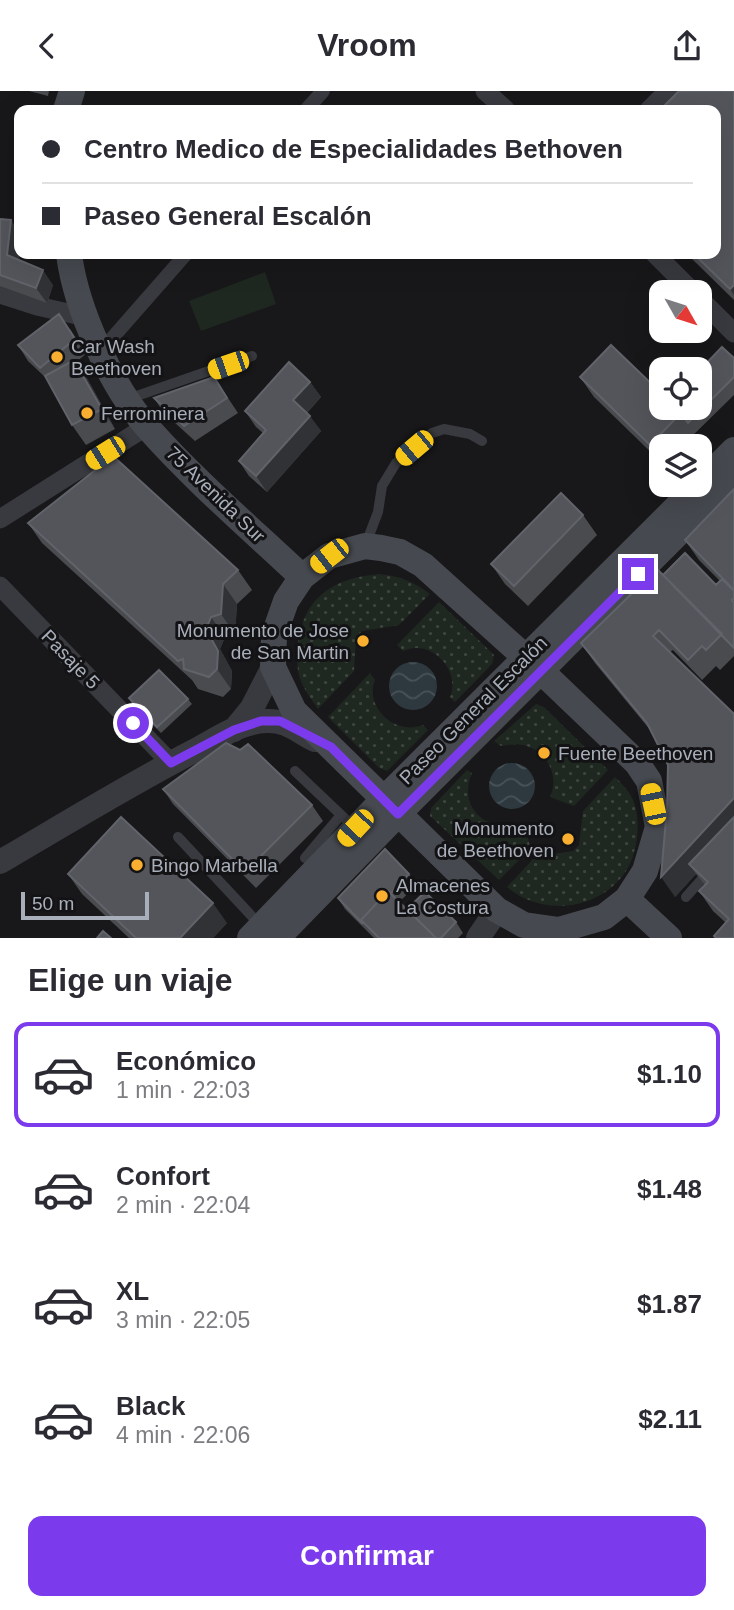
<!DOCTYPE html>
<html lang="es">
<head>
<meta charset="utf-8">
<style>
	:root { --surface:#fff; --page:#f7f7f7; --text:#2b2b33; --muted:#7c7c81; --line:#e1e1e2; --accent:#7c3aed }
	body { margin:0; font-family:Helvetica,sans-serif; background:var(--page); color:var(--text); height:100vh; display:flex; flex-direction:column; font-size:26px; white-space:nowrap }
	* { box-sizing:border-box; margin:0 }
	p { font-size:23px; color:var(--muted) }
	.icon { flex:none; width:38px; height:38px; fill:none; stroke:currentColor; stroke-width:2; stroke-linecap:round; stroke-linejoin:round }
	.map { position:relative; height:847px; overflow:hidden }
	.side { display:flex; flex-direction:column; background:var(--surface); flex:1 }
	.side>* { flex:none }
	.top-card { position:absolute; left:14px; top:14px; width:707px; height:154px; border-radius:14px; box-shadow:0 7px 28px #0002; display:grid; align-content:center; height:154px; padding:0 28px; background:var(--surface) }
	.needle { width:46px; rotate:129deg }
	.fabs { position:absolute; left:649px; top:189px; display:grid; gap:14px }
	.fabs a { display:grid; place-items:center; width:63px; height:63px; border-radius:14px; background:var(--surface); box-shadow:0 7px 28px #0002; font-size:35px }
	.scale { position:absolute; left:21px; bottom:18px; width:128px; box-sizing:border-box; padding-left:7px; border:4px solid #a9afba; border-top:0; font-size:19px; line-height:24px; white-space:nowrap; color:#a9afba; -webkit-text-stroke:5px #131315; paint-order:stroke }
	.end { position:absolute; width:32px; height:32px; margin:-16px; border:9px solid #7c3aed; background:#fff; box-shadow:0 0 0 4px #fff }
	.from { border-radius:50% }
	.car { position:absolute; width:21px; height:42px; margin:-21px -10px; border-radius:9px; box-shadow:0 0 5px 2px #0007; background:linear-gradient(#f5c518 24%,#345 0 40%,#f5c518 0 76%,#345 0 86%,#f5c518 0) }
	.top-card b { display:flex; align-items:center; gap:24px; height:66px; font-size:26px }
	.top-card b+b { border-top:2px solid var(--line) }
	.top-card i { width:18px; height:18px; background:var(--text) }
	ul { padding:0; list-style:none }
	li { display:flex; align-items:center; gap:21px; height:105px; margin:0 14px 10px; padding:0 14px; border:4px solid transparent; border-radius:14px }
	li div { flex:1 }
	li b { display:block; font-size:26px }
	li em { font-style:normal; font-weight:700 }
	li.on { border-color:var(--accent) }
	li>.icon { width:63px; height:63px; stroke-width:1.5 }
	h2 { padding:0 28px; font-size:32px; line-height:84px }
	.primary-button { display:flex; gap:14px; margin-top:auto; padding:14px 28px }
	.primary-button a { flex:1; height:80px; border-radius:14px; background:var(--accent); color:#fff; font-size:28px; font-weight:700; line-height:80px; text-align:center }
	header { display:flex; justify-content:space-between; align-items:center; height:91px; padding:0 28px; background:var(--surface); font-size:32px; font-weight:700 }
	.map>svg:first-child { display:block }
</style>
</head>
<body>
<header><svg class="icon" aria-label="back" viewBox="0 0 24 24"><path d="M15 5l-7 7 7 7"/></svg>Vroom<svg class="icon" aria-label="share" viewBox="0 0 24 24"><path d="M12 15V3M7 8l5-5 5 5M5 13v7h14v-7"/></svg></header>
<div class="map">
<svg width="734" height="847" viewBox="0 0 734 847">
	<defs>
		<pattern id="grass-dots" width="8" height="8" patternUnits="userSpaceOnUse" patternTransform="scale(1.75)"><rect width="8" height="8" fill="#1f2820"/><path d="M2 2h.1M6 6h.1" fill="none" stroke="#3d453e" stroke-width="1.8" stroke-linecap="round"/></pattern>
		<pattern id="water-waves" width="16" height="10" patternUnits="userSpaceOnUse" patternTransform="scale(1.75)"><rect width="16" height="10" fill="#2d383f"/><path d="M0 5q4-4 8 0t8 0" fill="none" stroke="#495259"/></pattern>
	</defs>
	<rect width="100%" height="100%" fill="#18181a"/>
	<path fill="url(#grass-dots)" d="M379,483c21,2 35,8 51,20l-31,31 -37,6 -6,7 -2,33 -36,38c-6,-9 -13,-18 -17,-28 -5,-11 -4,-25 -3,-37 6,-48 36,-66 81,-70z
		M439,511l55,53 -2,9 -37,38 -5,-5c11,-27 -19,-59 -47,-46l-6,-6z
		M370,582l5,7c-11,28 21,56 48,45l5,5 -41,41 -8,-3 -51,-51z
		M536,613l8,3 64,63 -34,36 -24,-9c10,-21 -3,-47 -27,-52 -7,-2 -15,0 -22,1l-7,-5z
		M467,679l5,3c-15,37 16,60 51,51l8,24 -32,32 -69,-64 1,-8z
		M615,686c7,7 13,13 17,21 10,20 6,55 -6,73 -26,40 -85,46 -119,16l28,-30 38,-6 6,-6 4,-34z"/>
	<path fill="#1f2820" d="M265,181l11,32 -75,27 -12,-30z"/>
	<path fill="url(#water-waves)" d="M389 595a24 24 0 1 1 48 0a24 24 0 1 1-48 0Z
		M489 695a23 23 0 1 1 46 0a23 23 0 1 1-46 0Z"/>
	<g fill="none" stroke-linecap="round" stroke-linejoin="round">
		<path stroke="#393a3f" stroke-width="10" d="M128,308l124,-43
			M365,455l13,-34 4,-26 14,-23 36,-30 12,-4 26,5 12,7
			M295,680l60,57
			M178,746l83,89
			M305,767l36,-43
			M686,806l23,-26"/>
		<path stroke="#393a3f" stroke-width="14" d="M306,19l17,-19
			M100,261l86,-98"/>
		<path stroke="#393a3f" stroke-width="19" d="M485,0l21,19
			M649,19l19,-19
			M655,163l38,38
			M0,203l37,12 49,11
			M700,208l34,34
			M0,428l147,-93
			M0,495l171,177"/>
		<path stroke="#393a3f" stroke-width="24" d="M234,639l18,-22 21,-41
			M0,771c65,-38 130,-78 196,-112 22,-12 45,-28 70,-29 21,-1 31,10 49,19
			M478,847l19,-28"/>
		<path stroke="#46494f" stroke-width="26" d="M66,19l6,-19
			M69,163c7,55 42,132 79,174 47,53 102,100 154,149
			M700,393l34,-34
			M526,567l-103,-93 -23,-13 -19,-4 -16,-2 -36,10 -27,21 -16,24 -12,34 -1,32 21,44 203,199 27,15 35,5 45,-13 23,-18 18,-28 13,-44 -9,-46 -12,-18 -96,-92
			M627,808l42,39
			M250,847l134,-139 315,-314
			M277,847l121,-124 336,-337"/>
	</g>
	<path fill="#494b4f" d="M29,0h20l-1,5z
		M734,0v209l-47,-46h29z
		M0,128l19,41 34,25 -6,18 -47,-17z
		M70,238l16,25 -10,8 12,18 27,49 -29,16 -14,-20 -26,-47 -18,-17 -10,-16z
		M734,267v37l-52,51h-20v17l-68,-66 -14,-20 82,31z
		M310,291l11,15 -14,16 14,18 -54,61 -18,-16 -10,-15 24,-28 -7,-6 -11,-16z
		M224,301l14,21 -43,28 -31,-28 -10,-15z
		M734,398v167l-14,14 -4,-4 -14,14 -29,-30 -3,2 64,286 -9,-16 -12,-11 -14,-20 6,-6 -9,-11 -21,23 -8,-90 1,-42 -17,-34 -56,-68 -14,-20 82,-68 53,10 4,-4 -21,-21 -14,-20z
		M583,424l14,20 -69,71 -23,-22 -14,-20z
		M28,432l210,47 14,20 -15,14 -2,30 -10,3 -5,12 12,22 -1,18 -8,8 -25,-8 -6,-9 -150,-137z
		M129,607l59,1 4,5 -31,29 -29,-29z
		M163,698l149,16 11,16 -67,67 -83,-84z
		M68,783l159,49 -14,15h-84l-47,-44z
		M409,783l8,11 -18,17 9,9 48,11 7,11 -5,5h-84l-29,-29 -7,-11z"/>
	<path fill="#313235" d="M11,129l8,12 1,22 -2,17 -11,-16z
		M43,179l10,15 -6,18 -11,-15z
		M734,194v10l-4,-6z
		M74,269l14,20 27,49 -13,-20z
		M310,291l11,15 -17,19 -11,-16z
		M310,325l11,15 -54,61 -11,-16z
		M223,493l14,20 -2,30 -14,-20z
		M211,526l14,20 -5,12 12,22 -1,18 -14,-20 -11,-40z
		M734,707v35l-45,31 7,10 -21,23 -14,-20z
		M213,812l14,20 -14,15h-33z"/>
	<path fill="#54555b" stroke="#61636a" stroke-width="2" d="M679,0h55v194l-4,4 -36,-35h22v-144h-56z
		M0,128l11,1 -4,35 36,15 -7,18 -36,-13z
		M59,223l16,25 -35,29 -22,-23z
		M611,254l51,49v14h13l6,5 -31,32 -70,-68z
		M722,256l12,11v19l-46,46 -7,-10 -6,-5h25v-38z
		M74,269l28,49 -30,16 -27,-49z
		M289,271l21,20 -17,18 17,16 -54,60 -17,-15 27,-31 -21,-19z
		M214,286l13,21 -43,28 -30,-28z
		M113,365l125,114 -15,14 -2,30 -10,3 -5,12 12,22 -1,18 -8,8 -25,-8 -1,-10 -5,2 -150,-138z
		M734,398v101l-49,-50z
		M561,402l22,22 -69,71 -23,-22z
		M685,462l31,32 6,-6 12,12v7l-2,2 2,3v45l-71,-73z
		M657,478l65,65 -16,16 -4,-4 -14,14 -29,-30 -6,6 81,78v84l-73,79 6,-70 1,-42 -21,-42 -66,-80z
		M159,579l29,29 -31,28 -28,-29z
		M226,652l14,7 8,-6 64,61 -67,67 -82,-83z
		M121,726l92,86 -33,35h-44l-68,-64z
		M734,726v121h-18l-2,-2 15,-17 -30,-28 9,-9 -19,-18z
		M385,758l24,25 -18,19 -3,-2 -27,29 2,2 -1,1 -24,-25z
		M388,800l47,46v1h-56l-18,-18z
		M425,801l31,30 -15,16h-5l-29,-29z
		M103,840l8,7h-14z"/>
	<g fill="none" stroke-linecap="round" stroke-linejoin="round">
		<path stroke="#7c3aed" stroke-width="9" d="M133,632l38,40 63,-33 27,-9h19l51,26 67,67 240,-240"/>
	</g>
	<g fill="#faaf30" stroke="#131315" stroke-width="2.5">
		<circle cx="57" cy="266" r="7"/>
		<circle cx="87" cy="322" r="7"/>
		<circle cx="363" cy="550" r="7"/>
		<circle cx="544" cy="662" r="7"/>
		<circle cx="568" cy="748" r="7"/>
		<circle cx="137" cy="774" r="7"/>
		<circle cx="382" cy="805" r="7"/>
	</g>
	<g text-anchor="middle" stroke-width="6" stroke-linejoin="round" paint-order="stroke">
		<g font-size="19" fill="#a9afba" stroke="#131315" text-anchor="start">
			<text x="71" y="262">Car Wash<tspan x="71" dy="22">Beethoven</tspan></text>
			<text x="101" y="329">Ferrominera</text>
			<text x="349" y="546" text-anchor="end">Monumento de Jose<tspan x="349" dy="22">de San Martin</tspan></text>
			<text x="558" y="669">Fuente Beethoven</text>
			<text x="554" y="744" text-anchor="end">Monumento<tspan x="554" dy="22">de Beethoven</tspan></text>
			<text x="151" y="781">Bingo Marbella</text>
			<text x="396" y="801">Almacenes<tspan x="396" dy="22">La Costura</tspan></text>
		</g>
		<g font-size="19" fill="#a9afba" stroke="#131315">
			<text transform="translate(216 403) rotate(44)" y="7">75 Avenida Sur</text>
			<text transform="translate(71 568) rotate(46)" y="7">Pasaje 5</text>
			<text transform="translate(473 619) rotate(-45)" y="7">Paseo General Escalón</text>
		</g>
	</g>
</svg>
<div class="fabs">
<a><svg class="needle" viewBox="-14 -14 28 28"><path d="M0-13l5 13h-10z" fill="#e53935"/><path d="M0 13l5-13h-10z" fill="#7c7c81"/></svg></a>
<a><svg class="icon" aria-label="locate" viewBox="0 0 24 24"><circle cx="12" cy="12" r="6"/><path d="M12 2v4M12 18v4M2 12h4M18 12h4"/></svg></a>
<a><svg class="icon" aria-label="layers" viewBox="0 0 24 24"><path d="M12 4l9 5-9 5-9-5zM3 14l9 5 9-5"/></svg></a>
</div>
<div class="scale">50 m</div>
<i class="end from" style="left:133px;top:632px"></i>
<i class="end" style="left:638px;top:483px"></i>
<i class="car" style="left:228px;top:274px;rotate:251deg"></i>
<i class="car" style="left:414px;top:357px;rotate:230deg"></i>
<i class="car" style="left:105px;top:362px;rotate:238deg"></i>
<i class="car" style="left:329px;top:465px;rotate:232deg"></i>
<i class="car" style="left:653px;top:713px;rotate:348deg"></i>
<i class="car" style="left:355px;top:737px;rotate:223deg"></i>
<div class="top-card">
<b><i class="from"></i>Centro Medico de Especialidades Bethoven</b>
<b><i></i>Paseo General Escalón</b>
</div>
</div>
<section class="side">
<h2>Elige un viaje</h2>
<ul>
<li class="on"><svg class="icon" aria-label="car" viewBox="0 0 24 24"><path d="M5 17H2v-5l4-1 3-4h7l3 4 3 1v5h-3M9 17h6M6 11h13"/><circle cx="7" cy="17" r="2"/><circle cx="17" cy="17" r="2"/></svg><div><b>Económico</b><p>1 min · 22:03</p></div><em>$1.10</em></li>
<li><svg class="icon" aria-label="car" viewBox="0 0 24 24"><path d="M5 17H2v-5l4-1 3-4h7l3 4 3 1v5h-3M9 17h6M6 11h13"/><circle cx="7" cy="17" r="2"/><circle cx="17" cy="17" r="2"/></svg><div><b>Confort</b><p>2 min · 22:04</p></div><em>$1.48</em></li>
<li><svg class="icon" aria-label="car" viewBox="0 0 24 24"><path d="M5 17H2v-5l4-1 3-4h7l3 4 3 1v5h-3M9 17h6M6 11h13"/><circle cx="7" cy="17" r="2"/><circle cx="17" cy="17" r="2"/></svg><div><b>XL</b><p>3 min · 22:05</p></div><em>$1.87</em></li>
<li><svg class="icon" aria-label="car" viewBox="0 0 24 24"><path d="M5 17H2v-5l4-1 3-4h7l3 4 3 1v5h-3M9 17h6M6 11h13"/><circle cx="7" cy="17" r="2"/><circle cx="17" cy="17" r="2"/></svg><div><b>Black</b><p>4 min · 22:06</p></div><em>$2.11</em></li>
</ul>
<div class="primary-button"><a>Confirmar</a></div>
</section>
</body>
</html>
